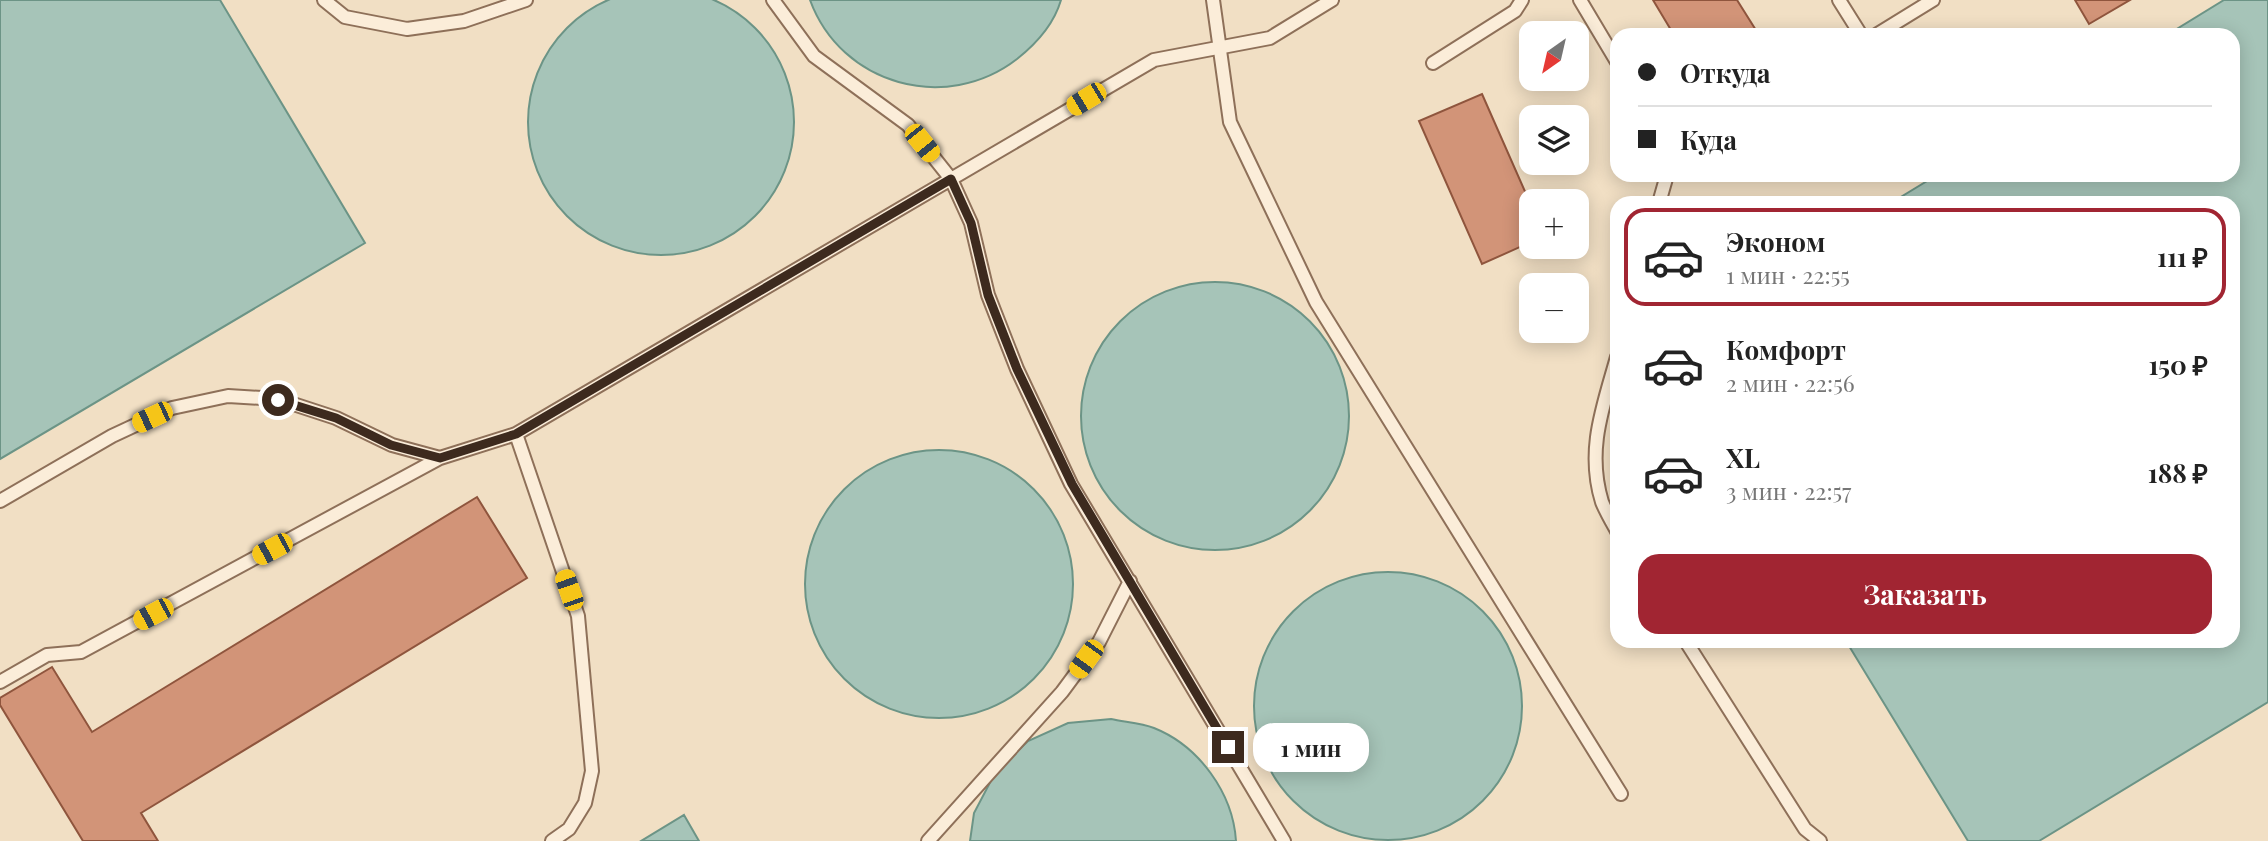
<!DOCTYPE html>
<html lang="ru">
<head>
<meta charset="utf-8">
<style>
	:root { --surface:#fff; --page:#f2f2f2; --text:#222; --muted:#767676; --line:#e0e0e0; --accent:#a12532 }
	body { margin:0; font-family:"Playfair Display",serif; background:var(--page); color:var(--text); height:100vh; display:flex; flex-direction:column; font-size:26px; white-space:nowrap }
	* { box-sizing:border-box; margin:0 }
	p { font-size:23px; color:var(--muted) }
	.icon { flex:none; width:38px; height:38px; fill:none; stroke:currentColor; stroke-width:2; stroke-linecap:round; stroke-linejoin:round }
	.map { position:relative; flex:1; overflow:hidden }
	.panel { position:absolute; left:1610px; top:196px; width:630px; height:452px; display:flex; flex-direction:column; background:var(--surface); border-radius:21px; box-shadow:0 4px 18px #0003 }
	.panel>* { flex:none }
	.banner { position:absolute; left:1610px; top:28px; width:630px; height:154px; border-radius:21px; box-shadow:0 4px 18px #0003; display:grid; align-content:center; height:154px; padding:0 28px; background:var(--surface) }
	.needle { width:46px; rotate:214deg }
	.controls { position:absolute; left:1519px; top:21px; display:grid; gap:14px }
	.controls a { display:grid; place-items:center; width:70px; height:70px; border-radius:14px; background:var(--surface); box-shadow:0 4px 18px #0003; font-size:35px }
	.end { position:absolute; width:32px; height:32px; margin:-16px; border:9px solid #3d2a1e; background:#fff; box-shadow:0 0 0 4px #fff }
	.from { border-radius:50% }
	.bubble { position:absolute; height:49px; border-radius:21px; background:var(--surface); box-shadow:0 4px 18px #0003; font-size:23px; font-weight:700; line-height:49px; text-align:center }
	.car { position:absolute; width:21px; height:42px; margin:-21px -10px; border-radius:9px; box-shadow:0 0 5px 2px #0007; background:linear-gradient(#f5c518 24%,#345 0 40%,#f5c518 0 76%,#345 0 86%,#f5c518 0) }
	.banner b { display:flex; align-items:center; gap:24px; height:66px; font-size:26px }
	.banner b+b { border-top:2px solid var(--line) }
	.banner i { width:18px; height:18px; background:var(--text) }
	ul { padding:12px 0 0; list-style:none }
	li { display:flex; align-items:center; gap:21px; height:98px; margin:0 14px 10px; padding:0 14px; border:4px solid transparent; border-radius:21px }
	li div { flex:1 }
	li b { display:block; font-size:26px }
	li em { font-style:normal; font-weight:700 }
	li.current { border-color:var(--accent) }
	li>.icon { width:63px; height:63px; stroke-width:1.5 }
	.cta { display:flex; gap:14px; margin-top:auto; padding:14px 28px }
	.cta a { flex:1; height:80px; border-radius:21px; background:var(--accent); color:#fff; font-size:28px; font-weight:700; line-height:80px; text-align:center }
	.map>svg:first-child { display:block }
</style>
</head>
<body>
<div class="map">
<svg width="2268" height="841" viewBox="0 0 2268 841">
	<rect width="100%" height="100%" fill="#f1dfc4"/>
	<path fill="#a6c4b8" stroke="#6c9486" stroke-width="2" d="M528 122a133 133 0 1 1 266 0a133 133 0 1 1-266 0Z
		M0,0h220l145,243 -365,216z
		M810,0h251c-7,24 -25,44 -44,59 -71,55 -176,26 -207,-59z
		M2224,0h44v702l-229,139h-71l-122,-200 387,-1v-437h-342l46,-28h296v-140h-66z
		M1081 416a134 134 0 1 1 268 0a134 134 0 1 1-268 0Z
		M805 584a134 134 0 1 1 268 0a134 134 0 1 1-268 0Z
		M1254 706a134 134 0 1 1 268 0a134 134 0 1 1-268 0Z
		M1111,719c13,3 30,4 43,9 45,18 79,65 82,113h-266l4,-28 21,-40 33,-32 40,-18z
		M684,815l15,26h-58z"/>
	<path fill="#d29478" stroke="#8f553d" stroke-width="2" d="M1653,0h84l22,35h-85z
		M2075,0h55l-41,24z
		M1482,94l49,111v37l-49,22 -63,-143z
		M477,497l50,81 -386,235 17,28h-75l-83,-136v-7l52,-31 40,65z"/>
	<g fill="none" stroke-linecap="round" stroke-linejoin="round">
		<g stroke="#8e7059" stroke-width="16">
			<path id="lane" d="M324,0l21,17 62,12 57,-8 62,-21
				M773,0l41,56 94,69 43,54 20,44 17,72 29,74 54,115 213,357
				M1213,0l17,122 86,180 305,492
				M1580,0l37,62
				M1839,0l22,35
				M1876,35l57,-35
				M1433,63l82,-52 7,-11
				M1659,203l8,-28
				M1617,357c-14,50 -31,93 -15,145 4,10 10,20 15,29
				M516,434l62,182 14,155 -7,32 -16,26 -17,12
				M0,501l112,-65 60,-28 56,-12 50,3 58,19 56,27 48,13
				M1685,640l120,189 15,12
				M0,682l47,-27 34,-3 359,-194 76,-24 638,-374 116,-22 62,-38
				M928,841l134,-149 37,-50 31,-61"/>
		</g>
		<use href="#lane" stroke="#fbedd9" stroke-width="12"/>
	</g>
	<g fill="none" stroke-linecap="round" stroke-linejoin="round">
		<path stroke="#3d2a1e" stroke-width="9" d="M278,400l58,18 55,27 49,13 76,-24 435,-255 20,44 17,72 29,74 55,115 156,263"/>
	</g>
</svg>
<div class="controls">
<a><svg class="needle" viewBox="-14 -14 28 28"><path d="M0-13l5 13h-10z" fill="#e53935"/><path d="M0 13l5-13h-10z" fill="#767676"/></svg></a>
<a><svg class="icon" aria-label="layers" viewBox="0 0 24 24"><path d="M12 4l9 5-9 5-9-5zM3 14l9 5 9-5"/></svg></a>
<a>+</a>
<a>−</a>
</div>
<i class="end from" style="left:278px;top:400px"></i>
<i class="end" style="left:1228px;top:747px"></i>
<div class="bubble" style="left:1253px;top:723px;width:116px">1 мин</div>
<i class="car" style="left:1086px;top:99px;rotate:239deg"></i>
<i class="car" style="left:922px;top:143px;rotate:141deg"></i>
<i class="car" style="left:152px;top:417px;rotate:245deg"></i>
<i class="car" style="left:272px;top:549px;rotate:242deg"></i>
<i class="car" style="left:569px;top:590px;rotate:341deg"></i>
<i class="car" style="left:153px;top:614px;rotate:242deg"></i>
<i class="car" style="left:1086px;top:659px;rotate:216deg"></i>
<div class="banner">
<b><i class="from"></i>Откуда</b>
<b><i></i>Куда</b>
</div>
<section class="panel">
<ul>
<li class="current"><svg class="icon" aria-label="car" viewBox="0 0 24 24"><path d="M5 17H2v-5l4-1 3-4h7l3 4 3 1v5h-3M9 17h6M6 11h13"/><circle cx="7" cy="17" r="2"/><circle cx="17" cy="17" r="2"/></svg><div><b>Эконом</b><p>1 мин · 22:55</p></div><em>111 ₽</em></li>
<li><svg class="icon" aria-label="car" viewBox="0 0 24 24"><path d="M5 17H2v-5l4-1 3-4h7l3 4 3 1v5h-3M9 17h6M6 11h13"/><circle cx="7" cy="17" r="2"/><circle cx="17" cy="17" r="2"/></svg><div><b>Комфорт</b><p>2 мин · 22:56</p></div><em>150 ₽</em></li>
<li><svg class="icon" aria-label="car" viewBox="0 0 24 24"><path d="M5 17H2v-5l4-1 3-4h7l3 4 3 1v5h-3M9 17h6M6 11h13"/><circle cx="7" cy="17" r="2"/><circle cx="17" cy="17" r="2"/></svg><div><b>XL</b><p>3 мин · 22:57</p></div><em>188 ₽</em></li>
</ul>
<div class="cta"><a>Заказать</a></div>
</section>
</div>
</body>
</html>
